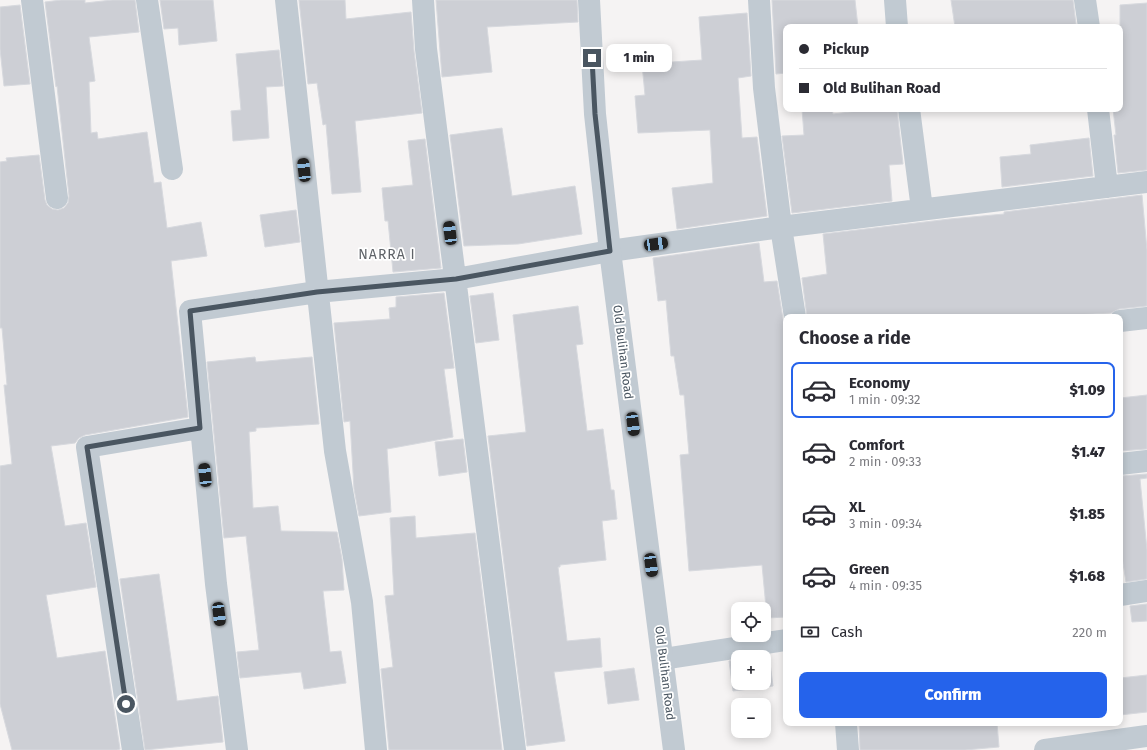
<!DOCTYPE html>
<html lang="en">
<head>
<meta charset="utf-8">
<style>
	:root { --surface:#fff; --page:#f7f7f7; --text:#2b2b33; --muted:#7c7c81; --line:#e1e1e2; --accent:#2563eb }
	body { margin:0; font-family:"Fira Sans",sans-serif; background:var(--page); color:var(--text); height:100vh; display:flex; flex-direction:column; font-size:15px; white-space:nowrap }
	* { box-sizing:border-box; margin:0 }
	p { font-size:13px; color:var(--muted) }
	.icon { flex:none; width:22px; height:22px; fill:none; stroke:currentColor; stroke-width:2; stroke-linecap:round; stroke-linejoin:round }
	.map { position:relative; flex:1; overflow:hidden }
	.details { position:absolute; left:783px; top:314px; width:340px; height:412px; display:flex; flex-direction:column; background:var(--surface); border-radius:8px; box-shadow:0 2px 10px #0003 }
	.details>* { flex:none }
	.top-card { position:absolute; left:783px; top:24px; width:340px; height:88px; border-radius:8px; box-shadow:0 2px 10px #0003; display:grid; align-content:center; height:88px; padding:0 16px; background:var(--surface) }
	.controls { position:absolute; left:731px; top:602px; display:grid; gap:8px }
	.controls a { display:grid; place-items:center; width:40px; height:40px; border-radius:8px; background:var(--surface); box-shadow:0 2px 10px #0003; font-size:20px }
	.end { position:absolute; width:18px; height:18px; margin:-9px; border:5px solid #4a5661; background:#fff; box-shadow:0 0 0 2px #fff }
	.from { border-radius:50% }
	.bubble { position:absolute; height:28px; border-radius:8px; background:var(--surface); box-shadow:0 2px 10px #0003; font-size:13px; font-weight:800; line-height:28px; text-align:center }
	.car { position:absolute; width:12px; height:24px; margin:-12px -6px; border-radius:5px; box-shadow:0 0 3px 1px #0007; background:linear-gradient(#222 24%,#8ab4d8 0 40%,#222 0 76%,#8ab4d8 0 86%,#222 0) }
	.top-card b { display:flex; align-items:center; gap:14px; height:38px; font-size:15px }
	.top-card b+b { border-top:1px solid var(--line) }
	.top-card i { width:10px; height:10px; background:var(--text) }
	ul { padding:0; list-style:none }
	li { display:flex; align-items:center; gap:12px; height:56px; margin:0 8px 6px; padding:0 8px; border:2px solid transparent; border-radius:8px }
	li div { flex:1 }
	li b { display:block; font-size:15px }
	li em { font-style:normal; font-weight:800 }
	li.current { border-color:var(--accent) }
	li>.icon { width:36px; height:36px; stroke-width:1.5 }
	h2 { padding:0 16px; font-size:18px; line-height:48px }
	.pay { display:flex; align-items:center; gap:10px; height:44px; padding:0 16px; font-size:15px }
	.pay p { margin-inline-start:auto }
	.cta { display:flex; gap:8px; margin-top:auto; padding:8px 16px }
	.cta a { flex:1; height:46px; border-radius:8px; background:var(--accent); color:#fff; font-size:16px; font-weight:800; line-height:46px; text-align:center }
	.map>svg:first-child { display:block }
</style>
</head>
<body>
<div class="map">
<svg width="1147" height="750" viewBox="0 0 1147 750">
	<rect width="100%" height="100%" fill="#f5f3f3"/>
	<path fill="#cdcfd5" stroke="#d7d9de" d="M61,0h24v3l27,-3h23l4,32 -50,5 6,44 -6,1 2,51 6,-1 1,7 49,-7 7,51 7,-1 6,46 34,-6 6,34 -36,5 17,156 -103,18 -6,3 -4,5 -24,3 14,80 21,-3 10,64 -50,8 11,63 48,-7 15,98 -3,1h-105l-12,-46v-238l12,-2 -8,-79h3l-5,-57h-2v-166l7,-1 -1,-3 33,-3 6,45 2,5 5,4 6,1 6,-2 4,-5 1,-7 -12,-110 -1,1 -11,-85z
		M160,0h53l4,41 -38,4 -1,-17 -14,1z
		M299,0h46l1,19 65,-7 3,39 8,62 -67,8 6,71 -29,2 -6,-70 -3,1 -6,-42 -9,1z
		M436,0h141l1,22 -91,5 5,45 -50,5z
		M772,0h83l3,27h-72v46l-10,1z
		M951,0h122l3,24 -20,3h-101z
		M1147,3v167l-29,3 -4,-38h2l-3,-26h7v-104z
		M20,5l10,79 -26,2 -4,-37v-42z
		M747,13l4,63 -13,2 4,60 15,-1 10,79 -90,13 -5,-41 41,-5 -3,-53 -72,3 -3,-37 10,-1 -3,-31 60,-4 -3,-43z
		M279,50l4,36 -17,1 3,51 -36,3 -2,-30 10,-1 -5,-56z
		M802,109h30l1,5 42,-5h22l6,55 -14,1 3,36 -100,12 -10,-77 22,-1z
		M502,128l10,68 63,-10 7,48 -64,10 -54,2 -14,-111z
		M1089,138l4,38 -91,11 -2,-30 31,-3 -1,-9z
		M425,139l16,129 -48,4 -5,-51h-3l-3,-33 31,-3 -5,-44z
		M1142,195l5,55v56l-28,3 -8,4 -73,4h-231l-5,-39 25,-4 -4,-40 127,-15 54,-5v-2z
		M296,210l4,32 -35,5 -5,-32z
		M759,243l5,39 13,-1 6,38 3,6v292l-19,1 -5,-53 -73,6 -9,-116 9,-1 -5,-59h-4l-6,-39h-3l-5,-56 -8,1 -5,-43z
		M444,293l10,75 -10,1 9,68 -66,12 4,63 -32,4 -5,-27 -4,-68 -6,1 -10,-99 56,-4 -1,-11 7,-1v-10z
		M493,293l6,47 -23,3 -6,-47z
		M578,306l5,38 -7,1 11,86 16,-2 8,61h3l3,29 -15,2 4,39 -46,5v2h-2l9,74 33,-3 2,29 -48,5 11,69 -38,5 -39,-310 38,-4 -13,-117z
		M255,357l1,5 56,-5 7,67 -63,4v3l-7,1 4,76 25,-2 3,25 56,1 5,27 2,31 -21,1 7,61 11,-1 5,32 -42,6 -3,-17 -61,6 -3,-26 22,-2 -13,-114 -22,2 -17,-176z
		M1147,395v54l-27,2v-53z
		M463,439l4,33 -28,4 -4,-34z
		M1147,474v4l-7,1 7,71v29l-21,3 -6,-37v-69z
		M415,516l1,22 59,-5 27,217h-113l-8,-81 12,-2 -8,-71 9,-1 -4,-77z
		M159,574l18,127 41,-5 5,46 -78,8 -25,-171z
		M1147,604v17l-15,1 -2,-16z
		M769,655l4,31 -40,5 -4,-30 9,-1v23h26v-26h-6z
		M634,668l5,32 -31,4 -4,-32z
		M1147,675v37l-27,3v-37z
		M859,723h138l2,24 -34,3h-105z"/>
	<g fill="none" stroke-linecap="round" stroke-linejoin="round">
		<path stroke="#c1cad2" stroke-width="22" d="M32,0l25,198
			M147,0l25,169
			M286,0l49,451 27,151 14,148
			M423,0l3,49 89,701
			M759,0l5,88 17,139 14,90
			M895,0l2,27
			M1085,0l4,27
			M909,109l13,100
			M1098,109l9,78
			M1120,321l27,-3
			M1120,464l27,-3
			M1120,595l27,-4
			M663,659l123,-19
			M846,723l2,27
			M133,750l-46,-303 113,-19
			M237,750l-21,-166 -26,-273 127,-19 139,-13 154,-28 171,-24 366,-45
			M1045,750l102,-14"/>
		<path stroke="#c1cad2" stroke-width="22" d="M589,0l6,114 15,137 64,499"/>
	</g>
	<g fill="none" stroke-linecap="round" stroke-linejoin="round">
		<path stroke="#4a5661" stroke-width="5" d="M126,704l-39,-257 113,-19 -10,-117 127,-19 139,-13 154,-28 -15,-137 -3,-56"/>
	</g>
	<g text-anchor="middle" stroke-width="3.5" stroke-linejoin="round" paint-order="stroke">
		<g font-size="12" fill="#4a5661" stroke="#fff">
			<text transform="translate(623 352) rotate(83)" y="4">Old Bulihan Road</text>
			<text transform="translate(665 673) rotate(83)" y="4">Old Bulihan Road</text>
		</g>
		<g font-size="14" letter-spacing="1" fill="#5f6368" stroke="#fff">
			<text x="387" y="259">NARRA I</text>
		</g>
	</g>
</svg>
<div class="controls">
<a><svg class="icon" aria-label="locate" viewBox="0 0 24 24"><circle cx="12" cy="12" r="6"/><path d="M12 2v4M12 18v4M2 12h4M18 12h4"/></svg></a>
<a>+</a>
<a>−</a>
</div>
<i class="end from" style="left:126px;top:704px"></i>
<i class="end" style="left:592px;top:58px"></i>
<div class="bubble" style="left:606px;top:44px;width:66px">1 min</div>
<i class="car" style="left:304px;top:170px;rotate:354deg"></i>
<i class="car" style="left:450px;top:233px;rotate:353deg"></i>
<i class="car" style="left:656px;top:244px;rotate:82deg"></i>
<i class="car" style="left:633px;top:424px;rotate:173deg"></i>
<i class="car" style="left:205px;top:475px;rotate:354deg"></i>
<i class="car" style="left:651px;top:565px;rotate:172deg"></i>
<i class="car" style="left:219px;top:614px;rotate:173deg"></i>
<div class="top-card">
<b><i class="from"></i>Pickup</b>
<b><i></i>Old Bulihan Road</b>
</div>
<section class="details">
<h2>Choose a ride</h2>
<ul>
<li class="current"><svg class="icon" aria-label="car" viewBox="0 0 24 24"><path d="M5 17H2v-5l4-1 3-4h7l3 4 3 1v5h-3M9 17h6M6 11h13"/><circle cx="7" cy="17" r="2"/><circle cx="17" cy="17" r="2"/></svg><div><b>Economy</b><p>1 min · 09:32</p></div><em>$1.09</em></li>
<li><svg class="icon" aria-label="car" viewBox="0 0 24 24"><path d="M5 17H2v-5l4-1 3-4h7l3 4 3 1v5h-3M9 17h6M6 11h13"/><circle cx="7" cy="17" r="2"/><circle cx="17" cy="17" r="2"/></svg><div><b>Comfort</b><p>2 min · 09:33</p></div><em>$1.47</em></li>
<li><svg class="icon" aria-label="car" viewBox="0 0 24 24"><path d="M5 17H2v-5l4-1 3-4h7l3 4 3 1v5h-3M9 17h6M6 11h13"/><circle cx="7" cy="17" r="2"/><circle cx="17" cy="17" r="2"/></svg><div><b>XL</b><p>3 min · 09:34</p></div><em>$1.85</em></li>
<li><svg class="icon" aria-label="car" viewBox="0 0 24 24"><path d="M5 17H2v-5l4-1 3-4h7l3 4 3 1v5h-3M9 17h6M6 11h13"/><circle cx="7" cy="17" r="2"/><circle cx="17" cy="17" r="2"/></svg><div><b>Green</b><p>4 min · 09:35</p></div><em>$1.68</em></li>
</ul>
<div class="pay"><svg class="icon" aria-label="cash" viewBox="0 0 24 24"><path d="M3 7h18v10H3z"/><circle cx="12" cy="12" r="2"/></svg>Cash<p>220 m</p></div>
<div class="cta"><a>Confirm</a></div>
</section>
</div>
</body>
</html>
